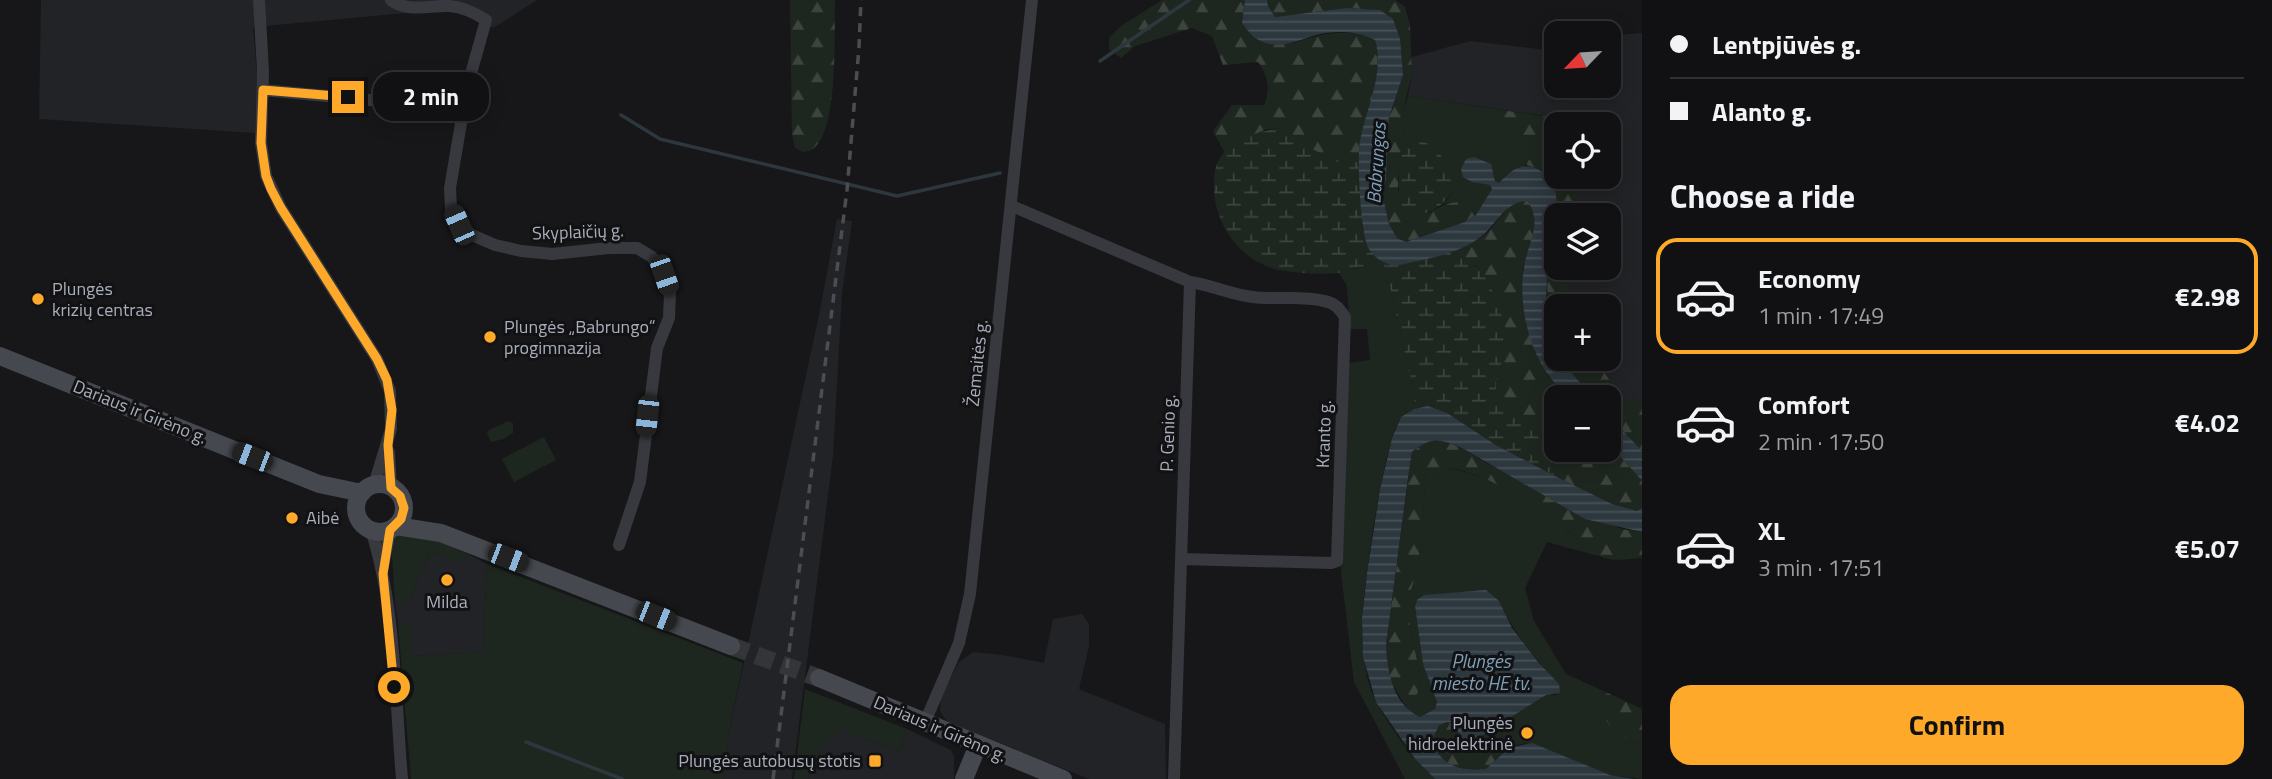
<!DOCTYPE html>
<html lang="en">
<head>
<meta charset="utf-8">
<style>
	:root { --surface:#111113; --page:#1e1f21; --text:#f1f3f6; --muted:#9c9da0; --line:#303133; --accent:#fea929 }
	body { margin:0; font-family:"Titillium Web",sans-serif; background:var(--page); color:var(--text); height:100vh; display:flex; flex-direction:column; font-size:26px; white-space:nowrap }
	* { box-sizing:border-box; margin:0 }
	p { font-size:23px; color:var(--muted) }
	.icon { flex:none; width:38px; height:38px; fill:none; stroke:currentColor; stroke-width:2; stroke-linecap:round; stroke-linejoin:round }
	.map { position:relative; flex:1; overflow:hidden }
	.sheet { display:flex; flex-direction:column; background:var(--surface); width:630px }
	.sheet>* { flex:none }
	.top-card { display:grid; align-content:center; height:154px; padding:0 28px; background:var(--surface) }
	.needle { width:46px; rotate:245deg }
	.buttons { position:absolute; left:1544px; top:21px; display:grid; gap:14px }
	.buttons a { display:grid; place-items:center; width:77px; height:77px; border-radius:14px; background:var(--surface); box-shadow:0 4px 18px #0003,0 0 0 2px var(--line); font-size:35px }
	.end { position:absolute; width:32px; height:32px; margin:-16px; border:9px solid #fea929; background:#111; box-shadow:0 0 0 4px #111 }
	.from { border-radius:50% }
	.bubble { position:absolute; height:49px; border-radius:21px; background:var(--surface); box-shadow:0 4px 18px #0003,0 0 0 2px var(--line); font-size:23px; font-weight:700; line-height:49px; text-align:center }
	.car { position:absolute; width:21px; height:42px; margin:-21px -10px; border-radius:9px; box-shadow:0 0 5px 2px #0007; background:linear-gradient(#222 24%,#8ab4d8 0 40%,#222 0 76%,#8ab4d8 0 86%,#222 0) }
	.top-card b { display:flex; align-items:center; gap:24px; height:66px; font-size:26px }
	.top-card b+b { border-top:2px solid var(--line) }
	.top-card i { width:18px; height:18px; background:var(--text) }
	ul { padding:0; list-style:none }
	li { display:flex; align-items:center; gap:21px; height:116px; margin:0 14px 10px; padding:0 14px; border:4px solid transparent; border-radius:21px }
	li div { flex:1 }
	li b { display:block; font-size:26px }
	li em { font-style:normal; font-weight:700 }
	li.current { border-color:var(--accent) }
	li>.icon { width:63px; height:63px; stroke-width:1.5 }
	h2 { padding:0 28px; font-size:32px; line-height:84px }
	.action { display:flex; gap:14px; margin-top:auto; padding:14px 28px }
	.action a { flex:1; height:80px; border-radius:21px; background:var(--accent); color:#111; font-size:28px; font-weight:700; line-height:80px; text-align:center }
	main { display:flex; flex:1; min-height:0 }
	.map>svg:first-child { display:block }
</style>
</head>
<body>
<main>
<div class="map">
<svg width="1642" height="779" viewBox="0 0 1642 779">
	<defs>
		<pattern id="forest-firs" width="22" height="20" patternUnits="userSpaceOnUse" patternTransform="scale(1.75)"><rect width="22" height="20" fill="#1e271f"/><path d="M5 1l3.5 6h-7zM16 11l3.5 6h-7z" fill="#3c443d"/></pattern>
		<pattern id="wetland-marsh" width="20" height="14" patternUnits="userSpaceOnUse" patternTransform="scale(1.75)"><rect width="20" height="14" fill="#1e271f"/><path d="M1 5h8M5 5V1M11 12h8M15 12V8" fill="none" stroke="#3c443d"/></pattern>
		<pattern id="water-rules" width="6" height="5" patternUnits="userSpaceOnUse" patternTransform="scale(1.75)"><rect width="6" height="5" fill="#2c373e"/><path d="M0 2.5h6" fill="none" stroke="#485158"/></pattern>
	</defs>
	<rect width="100%" height="100%" fill="#171719"/>
	<path fill="#222326" d="M41,0h496l-44,28 -36,-17 -19,-1 -185,17 4,48 -2,58 -216,-14z
		M1642,33v370l-18,-2 -29,-42h13v-53h-35l-5,-38h40v-53h-30l-1,-38h31v-53h-34l-1,-4 -165,-24 4,-23v-16l58,-16 86,10v35h52v-50z
		M837,219l15,2 -10,73 -9,162 -41,323h-69l6,-47 90,-417z
		M430,552l28,10 12,-7 17,9 -4,88 -70,4 -3,-33h-12l-3,-21h14z
		M1082,614l7,10v22l-10,43 86,35 1,55h-77l-141,-57 -5,-6 -3,-6 1,-13 18,-35 14,-10 30,3 41,8 9,-44z
		M841,729l59,23 7,-23 44,21 3,6v23h-146l1,-12 7,-5 9,-24z"/>
	<path fill="#1e271f" d="M1408,96l94,14c0,21 18,36 25,55 -13,3 -20,7 -28,18l-4,-2 -1,-7 -27,6 23,5 2,4 -16,26c-8,-14 -17,-14 -32,-11l11,-15 -38,-49 -12,3 -2,-32z
		M1367,266l14,4 8,13 26,113 -1,13c-3,3 -10,5 -13,9 -17,18 -38,172 -39,203 0,21 1,42 7,63 8,27 44,77 66,95h-30l-51,-97 -13,-110 8,-209 21,-3 -3,-31h-17l-3,-43 -8,-13z
		M508,421l5,2v10l-9,6 -13,3 -4,-9 2,-3z
		M544,437l12,23 -42,22 -12,-23z
		M1436,467c62,4 116,50 162,89l-51,-14 -22,46 9,33 32,53 42,19 -8,6 35,43 7,1v36l-32,-4 -84,-32 -9,2 -4,-13 -7,-12 40,-25h11l2,-11c-25,-25 -45,-51 -60,-83l-82,-1 -2,6 8,58 14,38 -2,7 -15,8 -11,-5 -4,-7 9,-4 6,-14 -2,-21 -9,-46v-23l10,-34 7,-92z
		M403,531l15,1 52,23 -12,7 -28,-10 -21,50h-14l-4,-61 3,-4z
		M487,564l256,99 -14,69 -6,47h-312l-13,-156h12l4,33 69,-4z
		M805,689l102,40 -7,23 -59,-23 -7,13 -9,-3 -9,23 -7,5 -1,12h-14z"/>
	<path fill="url(#forest-firs)" d="M790,0h45c-1,32 4,130 -22,149 -3,2 -7,2 -10,3l-8,-4 -3,-13z
		M1162,0h83l-3,23 52,20c27,-9 54,-16 81,-3 11,37 -15,82 -16,122h-22l-25,-13 -30,-21 -16,1 -42,22 -11,-20 19,-26h32c7,-15 4,-30 -6,-43l-35,3 -11,-29 -20,-8 -57,18 -14,12 -12,-9v-11l12,-12z
		M1267,0h128l10,7 5,18 2,48 -9,38 2,32 -6,24 -1,23 31,23c17,-10 35,-19 47,2l-11,7 -59,20 -9,-4 -8,-14 -7,-31 4,-14 3,-62 14,-42 -23,-65 -34,-2 -71,9 -7,-11z
		M1502,110l72,11v3h-18v53h21l2,35 -1,3h-22v53h12l5,38h-17v42l-8,-13 -1,-66 8,-47 -9,-50 -19,-7c-7,-19 -25,-34 -25,-55z
		M1527,200l7,9 1,19 -12,41 25,106 20,22h-12v53h52v-8l34,39v27l-5,3 -25,-7 -59,-29 8,-11 -4,-10 -62,-62v-19l12,-25 -30,-82 -15,-6 -11,-10c13,-4 27,-8 37,-18 13,-13 18,-30 39,-32z
		M1562,359h33l29,42 18,2v48l-34,-36v-18h-15l-25,-28z
		M1441,440l21,8 24,15 135,66 21,3v26c-14,1 -30,4 -43,-2 -10,-5 -20,-16 -29,-24 -30,-23 -106,-78 -144,-61l-7,92 -10,34v23l9,46 2,21 -6,14 -9,4 -13,-22 -5,-15 -1,-23 26,-193 14,-10z
		M1608,693l34,16v34c-22,-3 -43,-22 -42,-45z
		M1506,720l7,12 4,13 -8,3 -23,21c-26,1 -45,-1 -54,-29l6,-15 9,-3 6,1 10,17 4,2z"/>
	<path fill="url(#wetland-marsh)" d="M1283,128l29,21 25,13h22l4,70 56,28 32,-10c9,8 21,12 27,18 14,15 33,62 28,82 -5,20 -11,18 -10,42l61,62 4,10 -8,11 -57,-30 -49,-32 -19,-7 -14,3 1,-13 -26,-113c-6,-9 -9,-15 -20,-16 -10,-2 -21,5 -31,6 -19,2 -41,0 -59,-3 -38,-8 -65,-46 -65,-83 0,-12 1,-25 10,-35 11,-14 42,-23 59,-24z
		M1417,140c25,5 31,27 38,49 -14,18 -20,23 -44,27l-12,-11v-38l6,-24z"/>
	<path fill="url(#water-rules)" d="M1245,0h22l1,6 7,11 71,-9 34,2 13,9 7,20 3,36 -14,42 -3,62 -4,14 7,31 8,14 9,4 59,-20 11,-7 16,-26 -2,-4 -18,-3 -9,-5 -2,-8 5,-10 8,-2 17,7 4,17 4,2c10,-11 20,-21 36,-15 41,15 11,75 12,107 0,17 -3,43 1,59 3,11 8,12 8,25h6l6,10 25,28h-25c-6,-6 -13,-13 -18,-20 -22,-28 -32,-75 -26,-109 3,-24 20,-46 3,-67 -24,1 -31,26 -49,38 -23,16 -57,21 -83,27 -11,-3 -20,-7 -26,-17 -9,-14 -12,-91 -9,-108 6,-33 25,-68 15,-101 -18,-9 -39,-10 -59,-5 -19,6 -40,16 -59,4 -6,-3 -11,-11 -15,-16z
		M1428,406l19,7 49,32 57,30 59,29 25,7 5,-3v24l-57,-13 -123,-71c-23,-9 -30,-12 -50,4l-4,26 -22,167c1,26 7,60 34,72l15,-8 2,-7 -14,-38 -8,-58 2,-6 7,-5 62,-5 13,11 13,27 26,34 21,22 1,9 -14,2 -73,46 -10,-1 -10,-17 -6,-1 -8,3 -7,15c9,27 28,31 54,29l23,-21 23,-5 78,32 24,4h-199l-19,-19 -40,-58 -13,-45 -1,-39 5,-45 13,-84 12,-51 9,-21 13,-8z
		M1608,415l34,36v30l-34,-39z"/>
	<g fill="none" stroke-linecap="round" stroke-linejoin="round">
		<path stroke="#2c373e" stroke-width="3.5" d="M1100,61l89,-61
			M621,115l39,24 237,57 103,-23
			M526,742l96,37"/>
		<path stroke="#343539" stroke-width="18" stroke-dasharray="18 9" stroke-linecap="butt" d="M731,646l88,32"/>
		<path stroke="#37393e" stroke-width="12" d="M259,0l4,71 -2,72 5,33 15,32 96,151 13,32 1,38 -17,56
			M391,0c16,13 40,5 59,6 14,1 25,7 36,14l-19,68 -17,100 1,20 8,16 13,11 23,10 26,6 31,3 57,-6h28l15,9 12,18 6,17 -1,26 -12,30 -17,134 -21,63
			M263,90l202,19
			M1012,206l178,76 -16,497
			M389,452l2,36
			M371,530c25,77 24,169 31,249
			M1182,559l149,4 6,-2 8,-244c-6,-9 -10,-14 -21,-16 -22,-6 -48,-1 -71,-4 -22,-2 -41,-12 -63,-15
			M383,567l7,-37
			M925,722l34,-79 11,-49 62,-594"/>
		<path stroke="#45484e" stroke-width="18" d="M0,356l319,128 43,9
			M356 508a24 24 0 1 1 48 0a24 24 0 1 1-48 0Z
			M396,526l45,7 290,113
			M819,678l244,101
			M964,779l14,-34"/>
		<path stroke="#4a4d53" stroke-width="3.5" stroke-dasharray="9 7" stroke-linecap="butt" d="M773,779l74,-589 12,-143 2,-47"/>
	</g>
	<g fill="none" stroke-linecap="round" stroke-linejoin="round">
		<path stroke="#fea929" stroke-width="9" d="M348,97l-85,-7 -2,53 5,33 5,13 10,19 96,151 10,21 5,30 -4,35 3,43 9,8 4,12 -3,11 -11,11 -7,44 11,113"/>
	</g>
	<g fill="#fea929" stroke="#121214" stroke-width="2.5">
		<circle cx="38" cy="299" r="7"/>
		<circle cx="490" cy="337" r="7"/>
		<circle cx="292" cy="518" r="7"/>
		<circle cx="447" cy="580" r="7"/>
		<circle cx="1527" cy="733" r="7"/>
		<rect x="868" y="754" width="14" height="14" rx="3.5"/>
	</g>
	<g text-anchor="middle" stroke-width="6" stroke-linejoin="round" paint-order="stroke">
		<g font-size="18" fill="#a8aeba" stroke="#121214">
			<text transform="translate(578 232) rotate(-2)" y="6">Skyplaičių g.</text>
			<text transform="translate(977 363) rotate(-84)" y="6">Žemaitės g.</text>
			<text transform="translate(140 412) rotate(22)" y="6">Dariaus ir Girėno g.</text>
			<text transform="translate(1168 433) rotate(-88)" y="6">P. Genio g.</text>
			<text transform="translate(1324 434) rotate(-88)" y="6">Kranto g.</text>
			<text transform="translate(940 729) rotate(23)" y="6">Dariaus ir Girėno g.</text>
		</g>
		<g font-size="18" fill="#a8aeba" stroke="#121214" text-anchor="start">
			<text x="52" y="295">Plungės<tspan x="52" dy="21">krizių centras</tspan></text>
			<text x="504" y="333">Plungės „Babrungo“<tspan x="504" dy="21">progimnazija</tspan></text>
			<text x="306" y="524">Aibė</text>
			<text x="447" y="608" text-anchor="middle">Milda</text>
			<text x="1513" y="729" text-anchor="end">Plungės<tspan x="1513" dy="21">hidroelektrinė</tspan></text>
			<text x="861" y="767" text-anchor="end">Plungės autobusų stotis</text>
		</g>
		<g font-size="19" font-style="italic" fill="#7d9fb7" stroke="#121214">
			<text transform="translate(1376 163) rotate(-86)" y="7">Babrungas</text>
			<text x="1481" y="668">Plungės<tspan x="1481" dy="22">miesto HE tv.</tspan></text>
		</g>
	</g>
</svg>
<div class="buttons">
<a><svg class="needle" viewBox="-14 -14 28 28"><path d="M0-13l5 13h-10z" fill="#e53935"/><path d="M0 13l5-13h-10z" fill="#9c9da0"/></svg></a>
<a><svg class="icon" aria-label="locate" viewBox="0 0 24 24"><circle cx="12" cy="12" r="6"/><path d="M12 2v4M12 18v4M2 12h4M18 12h4"/></svg></a>
<a><svg class="icon" aria-label="layers" viewBox="0 0 24 24"><path d="M12 4l9 5-9 5-9-5zM3 14l9 5 9-5"/></svg></a>
<a>+</a>
<a>−</a>
</div>
<i class="end from" style="left:394px;top:687px"></i>
<i class="end" style="left:348px;top:97px"></i>
<div class="bubble" style="left:373px;top:72px;width:116px">2 min</div>
<i class="car" style="left:459px;top:225px;rotate:336deg"></i>
<i class="car" style="left:664px;top:275px;rotate:161deg"></i>
<i class="car" style="left:647px;top:416px;rotate:186deg"></i>
<i class="car" style="left:252px;top:457px;rotate:291deg"></i>
<i class="car" style="left:508px;top:558px;rotate:111deg"></i>
<i class="car" style="left:656px;top:616px;rotate:112deg"></i>
</div>
<section class="sheet">
<div class="top-card">
<b><i class="from"></i>Lentpjūvės g.</b>
<b><i></i>Alanto g.</b>
</div>
<h2>Choose a ride</h2>
<ul>
<li class="current"><svg class="icon" aria-label="car" viewBox="0 0 24 24"><path d="M5 17H2v-5l4-1 3-4h7l3 4 3 1v5h-3M9 17h6M6 11h13"/><circle cx="7" cy="17" r="2"/><circle cx="17" cy="17" r="2"/></svg><div><b>Economy</b><p>1 min · 17:49</p></div><em>€2.98</em></li>
<li><svg class="icon" aria-label="car" viewBox="0 0 24 24"><path d="M5 17H2v-5l4-1 3-4h7l3 4 3 1v5h-3M9 17h6M6 11h13"/><circle cx="7" cy="17" r="2"/><circle cx="17" cy="17" r="2"/></svg><div><b>Comfort</b><p>2 min · 17:50</p></div><em>€4.02</em></li>
<li><svg class="icon" aria-label="car" viewBox="0 0 24 24"><path d="M5 17H2v-5l4-1 3-4h7l3 4 3 1v5h-3M9 17h6M6 11h13"/><circle cx="7" cy="17" r="2"/><circle cx="17" cy="17" r="2"/></svg><div><b>XL</b><p>3 min · 17:51</p></div><em>€5.07</em></li>
</ul>
<div class="action"><a>Confirm</a></div>
</section>
</main>
</body>
</html>
